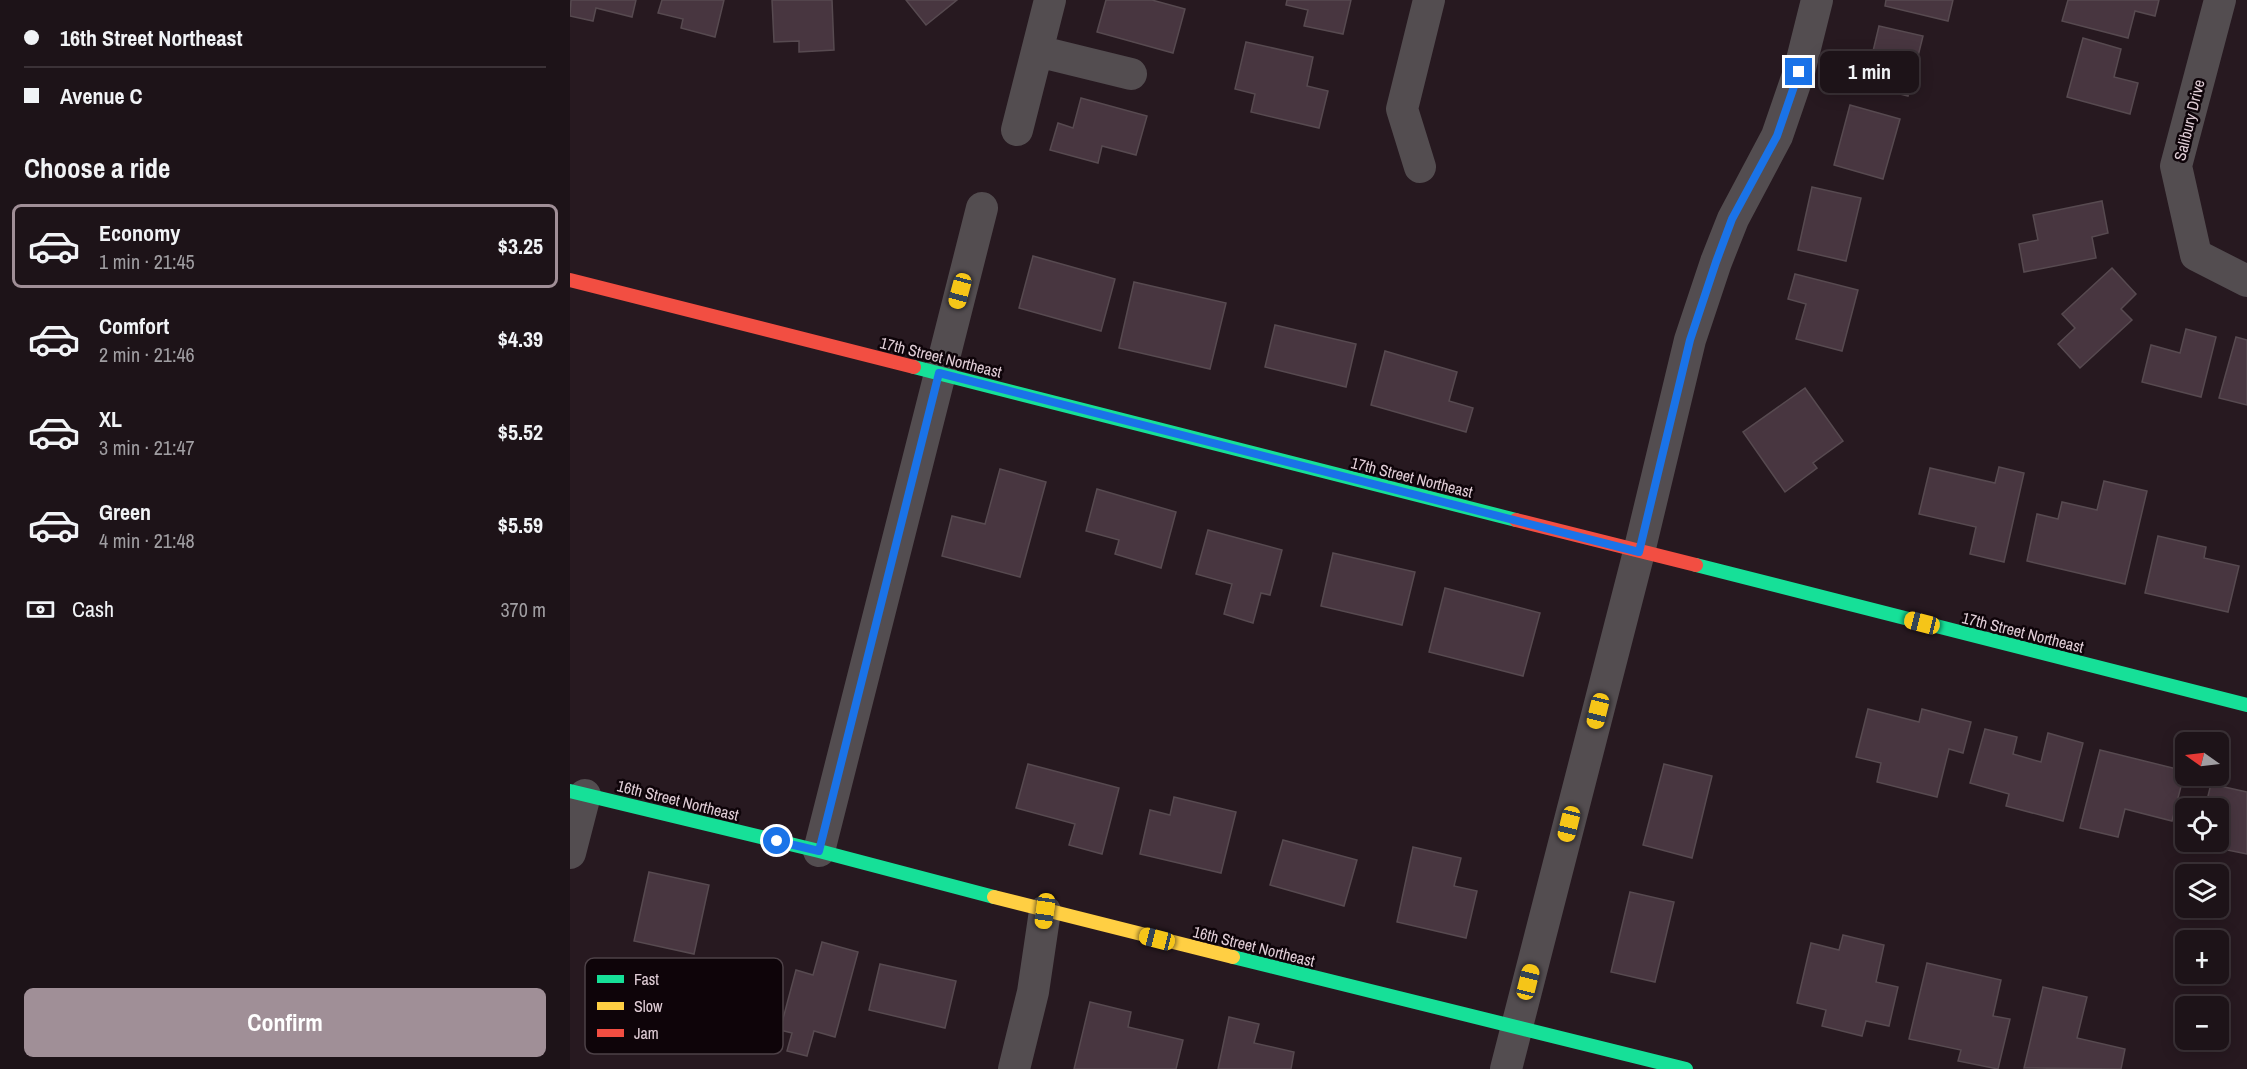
<!DOCTYPE html>
<html lang="en">
<head>
<meta charset="utf-8">
<style>
	:root { --surface:#1d1318; --page:#2a2025; --text:#f1f3f6; --muted:#a09ea2; --line:#3b3237; --accent:#a08f97 }
	body { margin:0; font-family:"Archivo Narrow",sans-serif; background:var(--page); color:var(--text); height:100vh; display:flex; flex-direction:column; font-size:22px; white-space:nowrap }
	* { box-sizing:border-box; margin:0 }
	p { font-size:20px; color:var(--muted) }
	.icon { flex:none; width:33px; height:33px; fill:none; stroke:currentColor; stroke-width:2; stroke-linecap:round; stroke-linejoin:round }
	.map { position:relative; flex:1; overflow:hidden }
	.panel { display:flex; flex-direction:column; background:var(--surface); width:570px }
	.panel>* { flex:none }
	.hud { display:grid; align-content:center; height:132px; padding:0 24px; background:var(--surface) }
	.needle { width:39px; rotate:284deg }
	.buttons { position:absolute; left:1605px; top:732px; display:grid; gap:12px }
	.buttons a { display:grid; place-items:center; width:54px; height:54px; border-radius:9px; background:var(--surface); box-shadow:0 3px 15px #0003,0 0 0 2px var(--line); font-size:30px }
	.end { position:absolute; width:27px; height:27px; margin:-14px; border:8px solid #1a73e8; background:#fff; box-shadow:0 0 0 3px #fff }
	.from { border-radius:50% }
	.bubble { position:absolute; height:42px; border-radius:9px; background:var(--surface); box-shadow:0 3px 15px #0003,0 0 0 2px var(--line); font-size:20px; font-weight:800; line-height:42px; text-align:center }
	.car { position:absolute; width:18px; height:36px; margin:-18px -9px; border-radius:8px; box-shadow:0 0 4px 2px #0007; background:linear-gradient(#f5c518 24%,#345 0 40%,#f5c518 0 76%,#345 0 86%,#f5c518 0) }
	.hud b { display:flex; align-items:center; gap:21px; height:57px; font-size:22px }
	.hud b+b { border-top:2px solid var(--line) }
	.hud i { width:15px; height:15px; background:var(--text) }
	ul { padding:0; list-style:none }
	li { display:flex; align-items:center; gap:18px; height:84px; margin:0 12px 9px; padding:0 12px; border:3px solid transparent; border-radius:9px }
	li div { flex:1 }
	li b { display:block; font-size:22px }
	li em { font-style:normal; font-weight:800 }
	li.current { border-color:var(--accent) }
	li>.icon { width:54px; height:54px; stroke-width:1.5 }
	h2 { padding:0 24px; font-size:27px; line-height:72px }
	.pay { display:flex; align-items:center; gap:15px; height:66px; padding:0 24px; font-size:22px }
	.pay p { margin-inline-start:auto }
	.cta { display:flex; gap:12px; margin-top:auto; padding:12px 24px }
	.cta a { flex:1; height:69px; border-radius:9px; background:var(--accent); color:#fff; font-size:24px; font-weight:800; line-height:69px; text-align:center }
	main { display:flex; flex:1; min-height:0 }
	.map>svg:first-child { display:block }
</style>
</head>
<body>
<main>
<section class="panel">
<div class="hud">
<b><i class="from"></i>16th Street Northeast</b>
<b><i></i>Avenue C</b>
</div>
<h2>Choose a ride</h2>
<ul>
<li class="current"><svg class="icon" aria-label="car" viewBox="0 0 24 24"><path d="M5 17H2v-5l4-1 3-4h7l3 4 3 1v5h-3M9 17h6M6 11h13"/><circle cx="7" cy="17" r="2"/><circle cx="17" cy="17" r="2"/></svg><div><b>Economy</b><p>1 min · 21:45</p></div><em>$3.25</em></li>
<li><svg class="icon" aria-label="car" viewBox="0 0 24 24"><path d="M5 17H2v-5l4-1 3-4h7l3 4 3 1v5h-3M9 17h6M6 11h13"/><circle cx="7" cy="17" r="2"/><circle cx="17" cy="17" r="2"/></svg><div><b>Comfort</b><p>2 min · 21:46</p></div><em>$4.39</em></li>
<li><svg class="icon" aria-label="car" viewBox="0 0 24 24"><path d="M5 17H2v-5l4-1 3-4h7l3 4 3 1v5h-3M9 17h6M6 11h13"/><circle cx="7" cy="17" r="2"/><circle cx="17" cy="17" r="2"/></svg><div><b>XL</b><p>3 min · 21:47</p></div><em>$5.52</em></li>
<li><svg class="icon" aria-label="car" viewBox="0 0 24 24"><path d="M5 17H2v-5l4-1 3-4h7l3 4 3 1v5h-3M9 17h6M6 11h13"/><circle cx="7" cy="17" r="2"/><circle cx="17" cy="17" r="2"/></svg><div><b>Green</b><p>4 min · 21:48</p></div><em>$5.59</em></li>
</ul>
<div class="pay"><svg class="icon" aria-label="cash" viewBox="0 0 24 24"><path d="M3 7h18v10H3z"/><circle cx="12" cy="12" r="2"/></svg>Cash<p>370 m</p></div>
<div class="cta"><a>Confirm</a></div>
</section>
<div class="map">
<svg width="1677" height="1069" viewBox="0 0 1677 1069">
	<rect width="100%" height="100%" fill="#271920"/>
	<path fill="#483640" stroke="#574a50" stroke-width="1.5" d="M1,0h65l-4,17 -36,-9 -3,13 -23,-5z
		M92,0h62l-9,37 -34,-9 2,-9 -25,-6z
		M202,0h60l2,50 -35,2v-11l-25,1z
		M336,0h51l-31,25z
		M536,0h46l33,9 -12,44 -76,-21z
		M717,0h64l-8,34 -39,-8 4,-16 -22,-5z
		M1316,0h67l-5,21 -63,-15z
		M1498,0h91l-4,16 -20,-5 -7,27 -66,-17z
		M1309,26l44,10 -15,60 -43,-11z
		M1513,38l38,11 -7,28 24,6 -8,31 -63,-17z
		M676,42l67,15 -6,29 21,5 -9,37 -68,-16 4,-18 -20,-5z
		M511,98l66,18 -11,39 -34,-9 -4,17 -48,-13 8,-27 15,5z
		M1280,105l50,14 -17,60 -49,-14z
		M1242,187l49,11 -15,63 -48,-11z
		M1532,201l6,32 -16,4 4,21 -72,14 -5,-28 19,-4 -5,-25z
		M463,256l82,23 -14,52 -82,-23z
		M1542,268l24,26 -15,15 11,11 -52,48 -22,-24 17,-16 -13,-14z
		M1225,274l63,16 -16,61 -46,-12 10,-35 -18,-5z
		M564,282l92,21 -16,66 -91,-21z
		M705,325l81,19 -10,43 -81,-20z
		M1616,329l30,8 -15,60 -59,-15 9,-37 29,8z
		M1666,337l11,3v65l-28,-7z
		M815,351l72,21 -8,29 24,7 -7,24 -95,-27z
		M1235,388l38,53 -30,22 4,5 -32,24 -42,-60z
		M1429,467l25,6 -20,89 -34,-8 6,-27 -57,-13 11,-46 65,15z
		M430,469l46,13 -26,95 -78,-21 10,-40 33,8z
		M1534,481l43,10 -22,93 -98,-23 10,-47 21,5 4,-17 35,8z
		M527,489l79,23 -15,56 -46,-14 4,-14 -33,-9z
		M638,530l74,20 -12,45 -9,-2 -8,30 -29,-9 8,-30 -36,-10z
		M1588,536l48,11 -2,11 35,8 -11,46 -83,-19z
		M763,553l82,19 -13,53 -81,-19z
		M875,588l95,25 -17,63 -94,-24z
		M1298,709l51,13 3,-13 49,13 -8,31 -14,-4 -12,48 -60,-15 4,-19 -25,-6z
		M1415,729l32,8 -4,17 28,8 7,-29 35,10 -20,78 -57,-15 3,-12 -39,-11z
		M1530,750l85,21 -13,50 -47,-12 -7,28 -38,-9z
		M458,764l91,24 -17,66 -33,-9 6,-21 -59,-16z
		M1094,764l48,12 -20,82 -49,-13z
		M1641,784l36,8v62l-25,-5 2,-14 -6,-2v-25h-13z
		M604,797l62,15 -15,61 -81,-19 10,-44 20,5z
		M713,840l74,20 -13,46 -74,-21z
		M843,847l48,11 -7,28 23,5 -11,47 -69,-16z
		M79,872l60,13 -15,69 -60,-13z
		M1060,892l44,10 -19,80 -44,-10z
		M1273,935l41,10 -8,37 22,5 -9,39 -23,-5 -4,15 -40,-10 4,-16 -29,-7 14,-60 28,7z
		M252,942l36,10 -23,85 -21,-6 -7,25 -20,-5 5,-18 -12,-3 16,-60 17,5z
		M1357,963l74,17 -8,36 17,3 -12,50 -40,-8 3,-11 -52,-11z
		M310,964l76,17 -11,47 -76,-18z
		M1473,987l44,10 -10,41 48,11 -4,20 -97,-1z
		M520,1002l41,10 -3,15 55,13 -7,29h-102z
		M659,1017l30,7 -5,19 40,9 -3,17h-73z"/>
	<g fill="none" stroke-linecap="round" stroke-linejoin="round">
		<path stroke="#534d50" stroke-width="32" d="M1650,0l-44,166 20,89 51,26
			M467,51l94,23
			M447,130l33,-130
			M850,167l-18,-58 27,-109
			M249,851l163,-643
			M0,853l15,-58
			M444,1069l19,-77 12,-81
			M936,1069l133,-517 51,-212 26,-78 17,-43 44,-83 22,-64 18,-72"/>
		<path stroke="#16e098" stroke-width="14" d="M344,367l602,153
			M1126,565l551,140
			M0,791l249,60 175,46
			M663,957l453,112"/>
		<path stroke="#ffcf43" stroke-width="14" d="M424,897l239,60"/>
		<path stroke="#f24e42" stroke-width="14" d="M0,280l344,87
			M946,520l180,45"/>
	</g>
	<g fill="none" stroke-linecap="round" stroke-linejoin="round">
		<path stroke="#1a73e8" stroke-width="8" d="M207,841l42,10 120,-478 700,179 51,-212 26,-78 16,-43 45,-83 22,-64"/>
	</g>
	<g text-anchor="middle" stroke-width="5" stroke-linejoin="round" paint-order="stroke">
		<g font-size="16" fill="#e1ced7" stroke="#0e0409">
			<text transform="translate(1619 120) rotate(-76)" y="6">Salibury Drive</text>
			<text transform="translate(371 357) rotate(14)" y="6">17th Street Northeast</text>
			<text transform="translate(842 477) rotate(14)" y="6">17th Street Northeast</text>
			<text transform="translate(1453 632) rotate(14)" y="6">17th Street Northeast</text>
			<text transform="translate(108 800) rotate(14)" y="6">16th Street Northeast</text>
			<text transform="translate(684 946) rotate(14)" y="6">16th Street Northeast</text>
		</g>
	</g>
	<rect x="15" y="958" width="198" height="96" rx="9" fill="#0e0409" stroke="#4d4147" stroke-width="1.5"/>
	<rect x="27" y="975" width="27" height="8" fill="#16e098"/>
	<rect x="27" y="1002" width="27" height="8" fill="#ffcf43"/>
	<rect x="27" y="1029" width="27" height="8" fill="#f24e42"/>
	<g font-size="16" fill="#e1ced7">
		<text x="64" y="985">Fast</text>
		<text x="64" y="1012">Slow</text>
		<text x="64" y="1039">Jam</text>
	</g>
</svg>
<div class="buttons">
<a><svg class="needle" viewBox="-14 -14 28 28"><path d="M0-13l5 13h-10z" fill="#e53935"/><path d="M0 13l5-13h-10z" fill="#a09ea2"/></svg></a>
<a><svg class="icon" aria-label="locate" viewBox="0 0 24 24"><circle cx="12" cy="12" r="6"/><path d="M12 2v4M12 18v4M2 12h4M18 12h4"/></svg></a>
<a><svg class="icon" aria-label="layers" viewBox="0 0 24 24"><path d="M12 4l9 5-9 5-9-5zM3 14l9 5 9-5"/></svg></a>
<a>+</a>
<a>−</a>
</div>
<i class="end from" style="left:207px;top:841px"></i>
<i class="end" style="left:1229px;top:72px"></i>
<div class="bubble" style="left:1250px;top:51px;width:99px">1 min</div>
<i class="car" style="left:390px;top:291px;rotate:195deg"></i>
<i class="car" style="left:1352px;top:623px;rotate:284deg"></i>
<i class="car" style="left:1028px;top:711px;rotate:194deg"></i>
<i class="car" style="left:999px;top:824px;rotate:194deg"></i>
<i class="car" style="left:475px;top:911px;rotate:188deg"></i>
<i class="car" style="left:587px;top:939px;rotate:284deg"></i>
<i class="car" style="left:958px;top:982px;rotate:14deg"></i>
</div>
</main>
</body>
</html>
